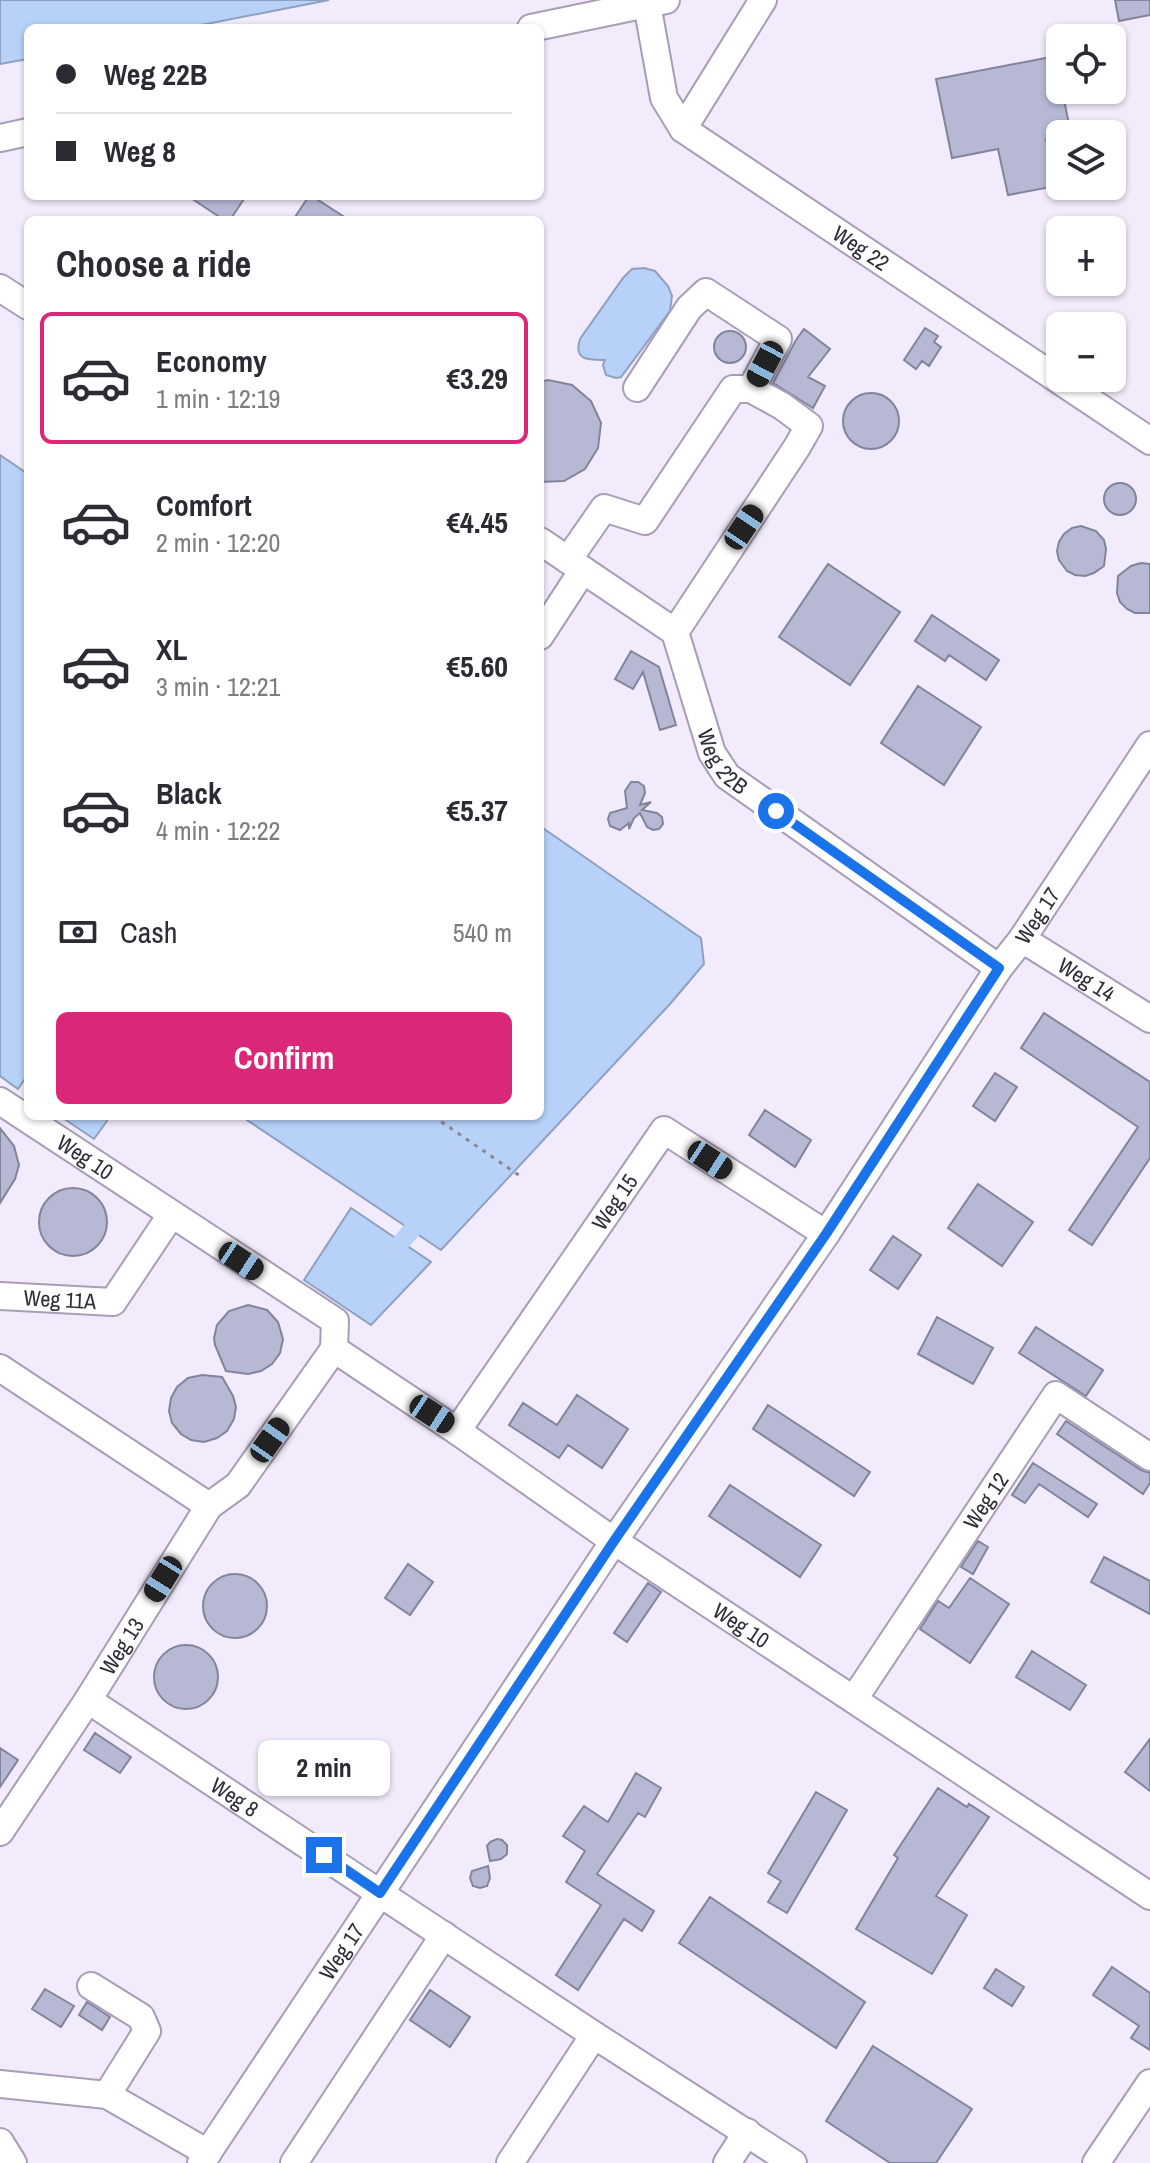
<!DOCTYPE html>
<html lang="en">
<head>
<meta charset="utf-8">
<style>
	:root { --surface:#fff; --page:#f2f2f3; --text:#2b2b33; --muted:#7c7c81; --line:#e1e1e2; --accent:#db2777 }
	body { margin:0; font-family:"Archivo Narrow",sans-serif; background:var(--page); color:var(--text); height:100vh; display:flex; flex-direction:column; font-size:30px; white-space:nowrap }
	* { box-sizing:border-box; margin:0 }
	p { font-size:26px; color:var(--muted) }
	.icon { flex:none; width:44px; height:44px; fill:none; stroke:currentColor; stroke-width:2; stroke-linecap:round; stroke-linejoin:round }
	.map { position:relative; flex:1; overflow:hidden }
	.panel { position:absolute; left:24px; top:216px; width:520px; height:904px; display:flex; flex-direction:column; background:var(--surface); border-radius:12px; box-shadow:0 2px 6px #0004 }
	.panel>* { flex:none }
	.hud { position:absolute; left:24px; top:24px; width:520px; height:176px; border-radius:12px; box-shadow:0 2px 6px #0004; display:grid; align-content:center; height:176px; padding:0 32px; background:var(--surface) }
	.fabs { position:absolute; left:1046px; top:24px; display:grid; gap:16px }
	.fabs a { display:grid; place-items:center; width:80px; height:80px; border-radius:12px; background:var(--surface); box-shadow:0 2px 6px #0004; font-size:40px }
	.end { position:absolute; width:36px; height:36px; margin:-18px; border:10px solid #1a73e8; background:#fff; box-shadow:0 0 0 4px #fff }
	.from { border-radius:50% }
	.bubble { position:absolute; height:56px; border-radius:12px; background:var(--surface); box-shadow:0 2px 6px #0004; font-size:26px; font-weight:700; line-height:56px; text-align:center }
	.car { position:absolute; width:24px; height:48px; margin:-24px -12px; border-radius:10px; box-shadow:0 0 6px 2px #0007; background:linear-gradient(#222 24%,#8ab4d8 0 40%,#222 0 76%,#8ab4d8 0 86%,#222 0) }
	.hud b { display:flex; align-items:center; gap:28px; height:76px; font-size:30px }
	.hud b+b { border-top:2px solid var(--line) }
	.hud i { width:20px; height:20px; background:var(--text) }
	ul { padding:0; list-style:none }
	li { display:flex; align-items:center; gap:24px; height:132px; margin:0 16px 12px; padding:0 16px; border:4px solid transparent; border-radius:12px }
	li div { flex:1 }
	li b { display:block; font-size:30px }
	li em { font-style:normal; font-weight:700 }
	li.on { border-color:var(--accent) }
	li>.icon { width:72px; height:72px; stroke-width:1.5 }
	h2 { padding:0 32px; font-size:36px; line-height:96px }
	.pay { display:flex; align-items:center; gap:20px; height:88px; padding:0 32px; font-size:30px }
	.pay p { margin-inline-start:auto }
	.action { display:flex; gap:16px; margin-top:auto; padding:16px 32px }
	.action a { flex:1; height:92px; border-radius:12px; background:var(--accent); color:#fff; font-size:32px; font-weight:700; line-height:92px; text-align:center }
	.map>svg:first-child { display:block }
</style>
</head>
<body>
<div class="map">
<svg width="1150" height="2163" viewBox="0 0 1150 2163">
	<rect width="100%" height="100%" fill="#f2ebfb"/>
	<path fill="#b7d1f8" stroke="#8fa0be" stroke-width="2" d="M0,0h329l-143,28h-158v31l-28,5z
		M644,268l11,3 13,15 4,10 -2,15 -49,66 -5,1 -10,-3 -3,-10 2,-5c-16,0 -32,1 -25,-21l43,-61 9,-9z
		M0,455l28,19v604l-2,-1 -8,12 -18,-13z
		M540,826l161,112 3,26 -34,40 -229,246 -200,-134h299z
		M60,1116h47v5l-13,18z
		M351,1208l80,54 -60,63 -67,-45z"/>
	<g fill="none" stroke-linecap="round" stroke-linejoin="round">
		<path stroke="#b7d1f8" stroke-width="18" d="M386,1260l35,-41 -4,-8"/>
	</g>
	<path fill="#b7b9d4" stroke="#82849d" stroke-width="2" d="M1115,0h35v15l-31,6z
		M1056,56l4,34h2l9,44h-11v3l-14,2 10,47 -48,9 -10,-46 -46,9 -16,-79z
		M188,196h58l-16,24h-6z
		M309,196h3l37,24h-56z
		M925,328l13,8 -4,6 7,5 -12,19 -7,-5 -6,8 -12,-9z
		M804,329l26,20 -22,28 17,9 -12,22 -40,-25 23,-43z
		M714 347a16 16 0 1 1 32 0a16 16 0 1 1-32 0Z
		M548,380l24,5 19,16 10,22 -3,25 -13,21 -21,12 -24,1v-100z
		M843 421a28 28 0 1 1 56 0a28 28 0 1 1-56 0Z
		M1104 499a16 16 0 1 1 32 0a16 16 0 1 1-32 0Z
		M1081,526l15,5 8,9 2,9 -2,17 -10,7 -9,3 -10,-1 -8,-4 -8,-11 -2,-9 2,-9 5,-8 8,-6z
		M1141,563l9,1v49h-15l-8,-4 -7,-7 -3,-9 1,-17 13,-10z
		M828,564l72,48 -50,73 -71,-48z
		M932,615l67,45 -13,20 -37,-25 -4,6 -30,-20z
		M631,651l28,16 17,58 -16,5 -17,-58 -10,17 -18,-10z
		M918,686l63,41 -37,58 -63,-42z
		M631,782h7l6,4 1,7 -5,12 11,-3 -9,8 15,3 5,4 1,7 -4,5 -6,1 -6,-3 -7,-14 -6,5 -5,11v-6l-9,7 -10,-4 -2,-7 2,-6 17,-5 -2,-17z
		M1044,1013l106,69v76l-58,87 -23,-15 69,-103 -117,-79z
		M995,1073l22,14 -22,34 -22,-15z
		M765,1110l46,30 -16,27 -46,-32z
		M0,1128l14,18 5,19 -4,14 -15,24z
		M978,1184l55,38 -31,44 -54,-38z
		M39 1222a34 34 0 1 1 68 0a34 34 0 1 1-68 0Z
		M893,1236l28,19 -23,34 -28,-19z
		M248,1305l19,5 11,12 5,17 -3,14 -8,11 -11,7 -13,3 -22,-3 -11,-26 -1,-7 3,-13 12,-14z
		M937,1317l56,31 -20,36 -55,-30z
		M1036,1327l67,43 -17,26 -67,-43z
		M202,1375l20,2 11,19 3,11 -2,12 -7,12 -10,7 -13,4 -13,-2 -10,-6 -9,-11 -3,-12 2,-13 6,-11 11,-9z
		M577,1395l51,34 -26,39 -34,-23 -9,13 -50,-33 14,-22 34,22z
		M768,1405l102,67 -16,24 -101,-67z
		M1066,1421l75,49 9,3v10l-7,11 -86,-60z
		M1033,1463l64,41 -9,13 -49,-33 -14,19 -13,-8z
		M730,1485l91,60 -21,32 -91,-61z
		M978,1541l10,6 -15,27 -12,-7z
		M1104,1557l46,24v33l-59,-32z
		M408,1564l25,18 -23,33 -25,-17z
		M203 1606a32 32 0 1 1 64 0a32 32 0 1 1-64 0Z
		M970,1578l39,26 -39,59 -50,-34 18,-28 11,7z
		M648,1583l13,9 -34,50 -13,-9z
		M154 1677a32 32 0 1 1 64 0a32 32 0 1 1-64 0Z
		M1032,1651l54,34 -16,25 -54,-33z
		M95,1733l36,24 -11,16 -36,-23z
		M1150,1739v52l-25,-19z
		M0,1748l18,12 -18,27z
		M636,1773l25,15 -16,29 -7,-4 -41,61 57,37 -12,20 -18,-12 -46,71 -22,-15 45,-70 -35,-23 19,-31 -22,-15 21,-30 24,16z
		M938,1788l29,19 2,-3 20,13 -53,79 31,19 -35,59 -76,-45 42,-71 -4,-3z
		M816,1792l31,18 -60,103 -19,-11 13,-21 -13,-8z
		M497,1839l5,1 5,5v9l-6,5 -11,2 -3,-15 3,-4z
		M488,1866l2,12 -3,8 -7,2 -7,-2 -3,-8 2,-7z
		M710,1897l155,105 -29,46 -157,-105z
		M1112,1967l38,26v57l-19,-12 8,-12 -46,-31z
		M996,1969l28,18 -12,19 -28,-18z
		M45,1989l29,17 -13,21 -29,-18z
		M430,1990l40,27 -20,30 -40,-27z
		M87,2002l23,15 -8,13 -23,-15z
		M873,2046l99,63 -36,54h-46l-64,-42z"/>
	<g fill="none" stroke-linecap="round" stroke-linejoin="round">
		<g stroke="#a89db6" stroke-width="30">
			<g id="minor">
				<path id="s1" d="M647,4l17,94 19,31 467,312"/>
				<path d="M531,28l135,-28"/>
				<path d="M683,129l80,-129"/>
				<path d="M0,138l28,-6"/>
				<path d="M0,288l28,18"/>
				<path d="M637,388l52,-80 17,-16 72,47 -27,50 31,17 27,20 -12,21 -122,185"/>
				<path id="s2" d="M540,541l135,91 37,121 15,23 272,192"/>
				<path d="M568,560l36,-52 41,13 88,-132h18"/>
				<path d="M540,636l43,-66"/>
				<path id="s3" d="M1022,939l128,80"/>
				<path id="s4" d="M0,1101l335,220 -1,28"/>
				<path id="s5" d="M0,1296l113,6 58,-87"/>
				<path id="s6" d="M334,1349l123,82 157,110 536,355"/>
				<path d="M0,1368l209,138"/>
				<path id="s7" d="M457,1431l207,-301 162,104"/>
				<path id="s8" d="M854,1699l202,-304 94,62"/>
				<path id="s9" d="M88,1700l506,335 199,128"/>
				<path id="s10" d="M0,1832l88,-132 121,-194 29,-21 96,-136"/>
				<path d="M91,1986l50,31 6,14 -40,64"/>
				<path d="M0,2084l107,11 101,58"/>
				<path d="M0,2142l13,21"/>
				<path id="s11" d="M201,2163l413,-622 212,-307 173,-266 23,-29 128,-194"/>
				<path d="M294,2163l150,-228"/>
				<path d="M510,2163l84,-128"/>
				<path d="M727,2163l20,-31"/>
				<path d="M1096,2163l54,-80"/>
			</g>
		</g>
		<path stroke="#8d8794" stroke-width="3" stroke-dasharray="4 6" stroke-linecap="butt" d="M433,1116l87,60"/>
		<use href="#minor" stroke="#fff" stroke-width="26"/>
	</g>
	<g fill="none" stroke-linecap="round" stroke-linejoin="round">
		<path stroke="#1a73e8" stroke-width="10" d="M324,1855l56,38 234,-352 212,-307 173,-266 -223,-157"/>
	</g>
	<g text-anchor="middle" stroke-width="6" stroke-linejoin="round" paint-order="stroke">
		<g font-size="22" fill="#312c36" stroke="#f2ebfb">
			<text dy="8" stroke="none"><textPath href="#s1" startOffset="346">Weg 22</textPath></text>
			<text dy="8" stroke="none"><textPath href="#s2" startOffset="302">Weg 22B</textPath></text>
			<text dy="8" stroke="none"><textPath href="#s11" startOffset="1502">Weg 17</textPath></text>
			<text dy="8" stroke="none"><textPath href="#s3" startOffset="76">Weg 14</textPath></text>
			<text dy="8" stroke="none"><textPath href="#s4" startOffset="102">Weg 10</textPath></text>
			<text dy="8" stroke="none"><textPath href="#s7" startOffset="278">Weg 15</textPath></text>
			<text dy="8" stroke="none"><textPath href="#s5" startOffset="60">Weg 11A</textPath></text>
			<text dy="8" stroke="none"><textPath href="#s8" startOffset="238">Weg 12</textPath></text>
			<text dy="8" stroke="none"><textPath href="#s6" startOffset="492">Weg 10</textPath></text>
			<text dy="8" stroke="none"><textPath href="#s10" startOffset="222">Weg 13</textPath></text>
			<text dy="8" stroke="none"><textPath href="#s9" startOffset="176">Weg 8</textPath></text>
			<text dy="8" stroke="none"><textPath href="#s11" startOffset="254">Weg 17</textPath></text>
		</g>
	</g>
</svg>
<div class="fabs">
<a><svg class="icon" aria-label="locate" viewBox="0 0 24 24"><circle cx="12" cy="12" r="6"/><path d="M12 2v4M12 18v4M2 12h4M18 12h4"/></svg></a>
<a><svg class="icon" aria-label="layers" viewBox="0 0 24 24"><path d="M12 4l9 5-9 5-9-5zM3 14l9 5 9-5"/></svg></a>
<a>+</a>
<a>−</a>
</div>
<i class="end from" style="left:776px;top:811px"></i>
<i class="end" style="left:324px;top:1855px"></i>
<div class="bubble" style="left:258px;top:1740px;width:132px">2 min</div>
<i class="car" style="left:765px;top:364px;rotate:208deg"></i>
<i class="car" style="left:744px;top:527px;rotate:34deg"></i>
<i class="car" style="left:710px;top:1160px;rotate:123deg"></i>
<i class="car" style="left:241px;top:1261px;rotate:123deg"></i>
<i class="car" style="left:432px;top:1414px;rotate:123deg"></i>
<i class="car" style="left:270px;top:1440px;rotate:35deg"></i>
<i class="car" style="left:163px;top:1579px;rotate:212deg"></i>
<div class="hud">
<b><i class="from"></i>Weg 22B</b>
<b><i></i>Weg 8</b>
</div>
<section class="panel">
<h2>Choose a ride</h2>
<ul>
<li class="on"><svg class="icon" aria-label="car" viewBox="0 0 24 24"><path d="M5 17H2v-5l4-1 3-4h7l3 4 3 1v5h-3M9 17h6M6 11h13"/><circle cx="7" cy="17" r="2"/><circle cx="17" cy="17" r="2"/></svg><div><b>Economy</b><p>1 min · 12:19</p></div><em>€3.29</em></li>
<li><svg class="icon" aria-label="car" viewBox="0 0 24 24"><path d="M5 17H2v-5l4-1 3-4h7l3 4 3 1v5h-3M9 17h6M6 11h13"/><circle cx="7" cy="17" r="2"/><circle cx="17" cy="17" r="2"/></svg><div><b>Comfort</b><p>2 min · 12:20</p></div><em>€4.45</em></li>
<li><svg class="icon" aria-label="car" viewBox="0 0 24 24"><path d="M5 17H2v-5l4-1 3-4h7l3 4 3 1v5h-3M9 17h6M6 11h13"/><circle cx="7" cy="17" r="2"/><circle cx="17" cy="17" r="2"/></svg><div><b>XL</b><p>3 min · 12:21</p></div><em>€5.60</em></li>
<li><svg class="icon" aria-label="car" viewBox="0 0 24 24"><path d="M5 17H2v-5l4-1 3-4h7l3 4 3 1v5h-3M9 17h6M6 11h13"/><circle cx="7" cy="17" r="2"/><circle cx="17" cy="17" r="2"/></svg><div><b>Black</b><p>4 min · 12:22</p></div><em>€5.37</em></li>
</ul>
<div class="pay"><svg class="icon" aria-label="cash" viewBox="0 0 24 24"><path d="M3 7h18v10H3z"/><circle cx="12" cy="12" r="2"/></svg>Cash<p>540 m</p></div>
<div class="action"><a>Confirm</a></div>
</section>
</div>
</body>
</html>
